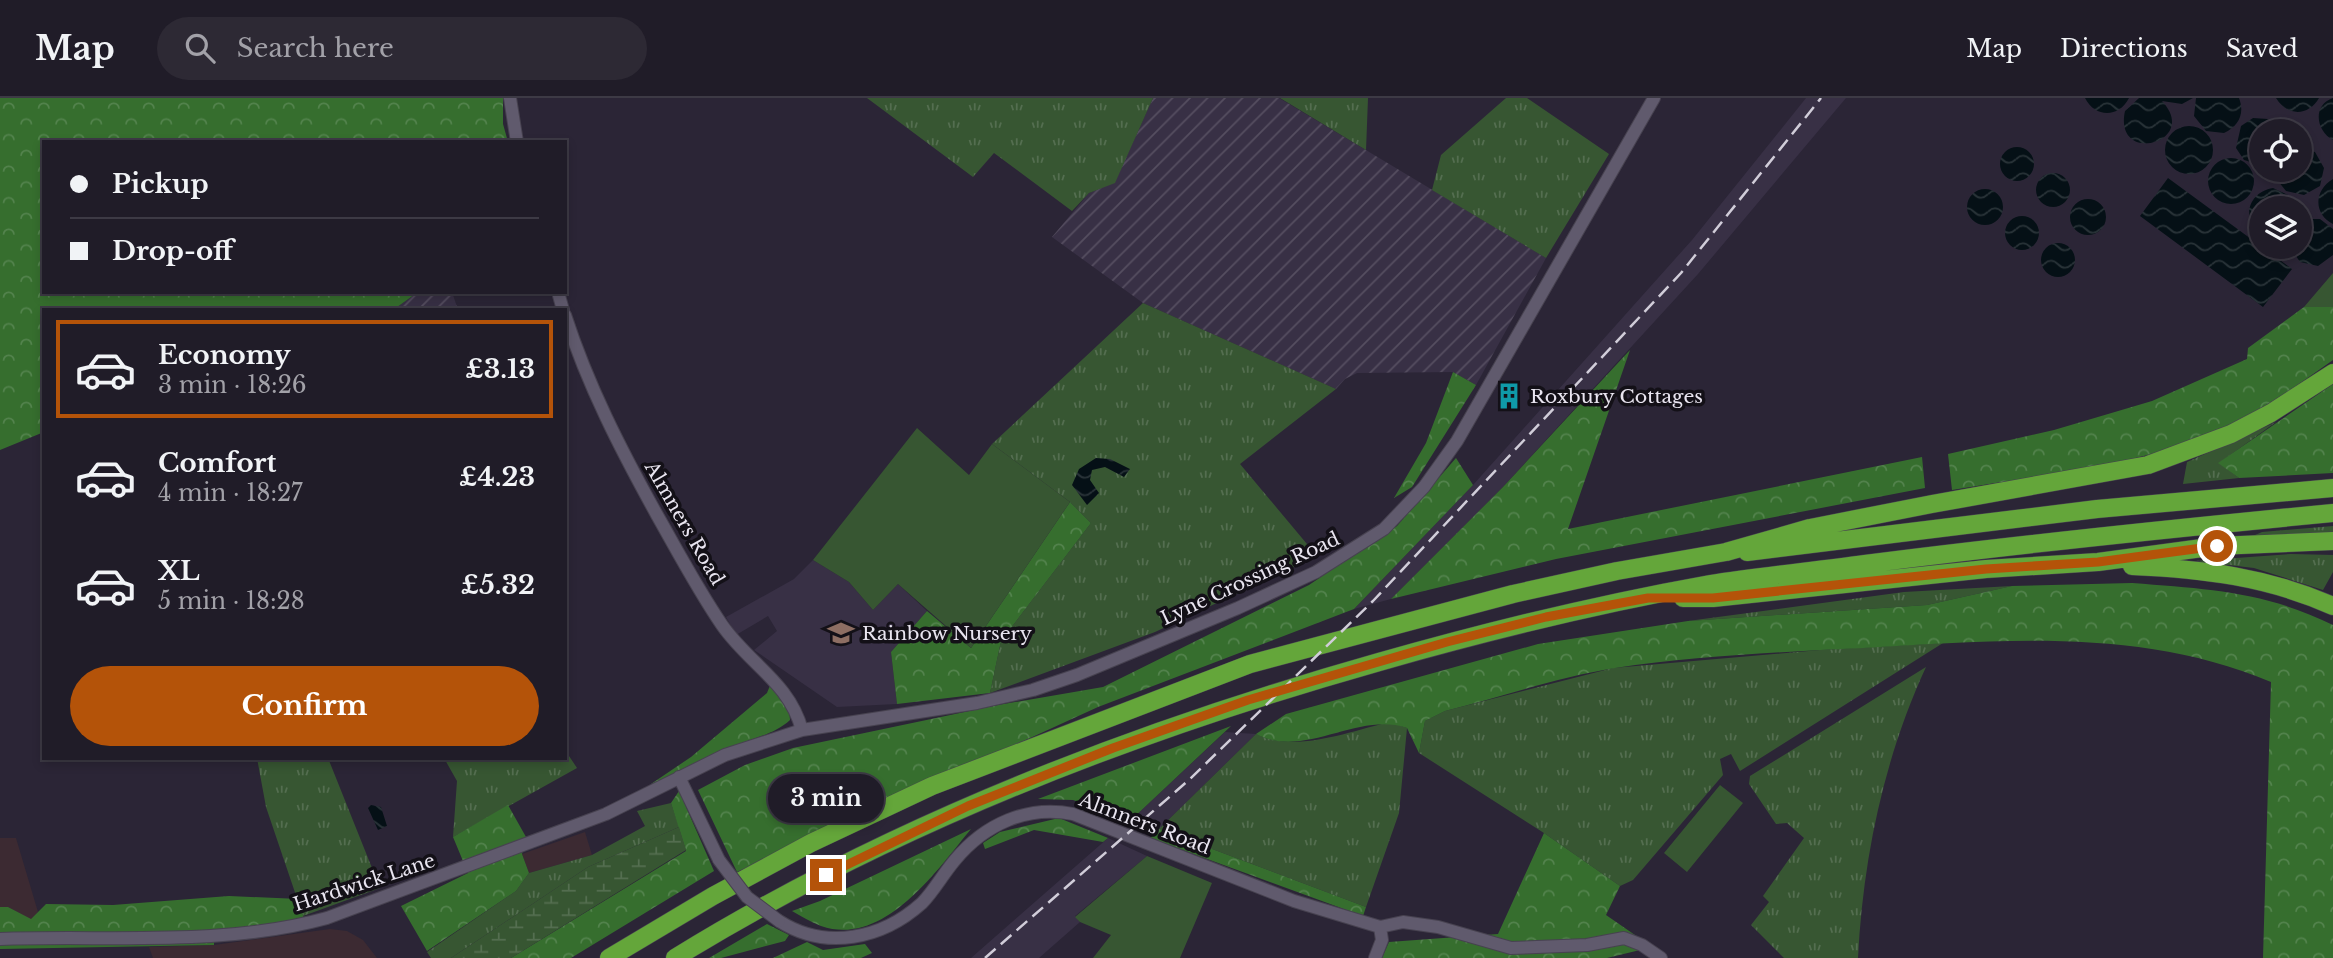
<!DOCTYPE html>
<html lang="en">
<head>
<meta charset="utf-8">
<style>
	:root { --surface:#201c28; --page:#2d2934; --text:#f1f3f6; --muted:#a2a1a8; --line:#3d3a45; --accent:#b45309 }
	body { margin:0; font-family:"Libre Baskerville",serif; background:var(--page); color:var(--text); height:100vh; display:flex; flex-direction:column; font-size:26px; white-space:nowrap }
	* { box-sizing:border-box; margin:0 }
	p { font-size:23px; color:var(--muted) }
	.icon { flex:none; width:38px; height:38px; fill:none; stroke:currentColor; stroke-width:2; stroke-linecap:round; stroke-linejoin:round }
	.map { position:relative; flex:1; overflow:hidden }
	.details { position:absolute; left:42px; top:210px; width:525px; height:452px; display:flex; flex-direction:column; background:var(--surface); border-radius:0px; box-shadow:0 4px 10px #0003,0 0 0 2px var(--line) }
	.details>* { flex:none }
	.hud { position:absolute; left:42px; top:42px; width:525px; height:154px; border-radius:0px; box-shadow:0 4px 10px #0003,0 0 0 2px var(--line); display:grid; align-content:center; height:154px; padding:0 28px; background:var(--surface) }
	.controls { position:absolute; left:2249px; top:21px; display:grid; gap:14px }
	.controls a { display:grid; place-items:center; width:63px; height:63px; border-radius:50%; background:var(--surface); box-shadow:0 4px 10px #0003,0 0 0 2px var(--line); font-size:35px }
	.end { position:absolute; width:32px; height:32px; margin:-16px; border:9px solid #b45309; background:#fff; box-shadow:0 0 0 4px #fff }
	.from { border-radius:50% }
	.bubble { position:absolute; height:49px; border-radius:24px; background:var(--surface); box-shadow:0 4px 10px #0003,0 0 0 2px var(--line); font-size:23px; font-weight:800; line-height:49px; text-align:center }
	.hud b { display:flex; align-items:center; gap:24px; height:66px; font-size:26px }
	.hud b+b { border-top:2px solid var(--line) }
	.hud i { width:18px; height:18px; background:var(--text) }
	ul { padding:12px 0 0; list-style:none }
	li { display:flex; align-items:center; gap:21px; height:98px; margin:0 14px 10px; padding:0 14px; border:4px solid transparent; border-radius:0px }
	li div { flex:1 }
	li b { display:block; font-size:26px }
	li em { font-style:normal; font-weight:800 }
	li.active { border-color:var(--accent) }
	li>.icon { width:63px; height:63px; stroke-width:1.5 }
	.action { display:flex; gap:14px; margin-top:auto; padding:14px 28px }
	.action a { flex:1; height:80px; border-radius:42px; background:var(--accent); color:#fff; font-size:28px; font-weight:800; line-height:80px; text-align:center }
	header { display:flex; align-items:center; gap:42px; box-sizing:border-box; height:98px; padding:0 35px; background:var(--surface); border-bottom:2px solid var(--line) }
	header strong { font-size:33px }
	nav { display:flex; gap:38px; margin-inline-start:auto; font-size:24px }
	.search { width:490px; height:63px; background:var(--page); display:flex; align-items:center; gap:18px; box-sizing:border-box; padding:0 24px; border-radius:38px; color:var(--muted); font-size:26px }
	.map>svg:first-child { display:block }
</style>
</head>
<body>
<header>
<strong>Map</strong>
<div class="search"><svg class="icon" aria-label="search" viewBox="0 0 24 24"><circle cx="10" cy="10" r="6"/><path d="M15 15l6 6"/></svg>Search here</div>
<nav><a>Map</a><a>Directions</a><a>Saved</a></nav>
</header>
<div class="map">
<svg width="2333" height="860" viewBox="0 0 2333 860">
	<defs>
		<pattern id="industrial-furrows" width="10" height="10" patternUnits="userSpaceOnUse" patternTransform="scale(1.75)"><rect width="10" height="10" fill="#383045"/><path d="M-1 1l2-2M0 10L10 0M9 11l2-2" fill="none" stroke="#554e60"/></pattern>
		<pattern id="grass-tufts" width="24" height="20" patternUnits="userSpaceOnUse" patternTransform="scale(1.75)"><rect width="24" height="20" fill="#375632"/><path d="M3 7l-1-3M5 7V3M7 7l1-3M15 17l-1-3M17 17v-4M19 17l1-3" fill="none" stroke="#546e50"/></pattern>
		<pattern id="forest-crowns" width="20" height="18" patternUnits="userSpaceOnUse" patternTransform="scale(1.75)"><rect width="20" height="18" fill="#366e2e"/><path d="M2 6a3 3 0 1 1 6 0M12 15a3 3 0 1 1 6 0" fill="none" stroke="#53834d"/></pattern>
		<pattern id="wetland-marsh" width="20" height="14" patternUnits="userSpaceOnUse" patternTransform="scale(1.75)"><rect width="20" height="14" fill="#375632"/><path d="M1 5h8M5 5V1M11 12h8M15 12V8" fill="none" stroke="#546e50"/></pattern>
		<pattern id="water-waves" width="16" height="10" patternUnits="userSpaceOnUse" patternTransform="scale(1.75)"><rect width="16" height="10" fill="#051016"/><path d="M0 5q4-4 8 0t8 0" fill="none" stroke="#293338"/></pattern>
	</defs>
	<rect width="100%" height="100%" fill="#2b2536"/>
	<path fill="#3c2a32" d="M585,734l7,23 -63,18 -7,-19z
		M0,740h16l22,74 -7,8 -23,-13h-8z
		M330,831l17,2 16,9 14,18h-224l-4,-11 65,-2z"/>
	<path fill="url(#industrial-furrows)" d="M1153,0h126l267,160 -70,127 -23,-13 -96,1 -12,6 -9,10 -193,-86 -91,-66 37,-44 26,-11z
		M418,194h34l6,18h-65z"/>
	<path fill="#383045" d="M1806,0h40l-148,176 -195,213 -112,112 -37,10 119,-124 219,-245z
		M813,462l36,22 24,28 25,-26 29,27 -36,41 6,52 -60,3 -83,-57 23,-19 -9,-15 -32,19 -10,-18 68,-38z
		M1225,634l31,2 -97,95 -28,-9z
		M1108,740l39,18 -72,60 5,6 -41,36h-68z"/>
	<path fill="url(#grass-tufts)" d="M867,0h286l-38,85 -26,10 -17,18 -78,-58 -21,24z
		M1280,0h88l-2,52z
		M1506,0h21l82,56 -63,104 -114,-68 9,-35z
		M1143,205l193,86 -96,75 77,92 -162,76 -165,61 11,-52 90,-118 -21,-21 -78,-58z
		M2276,324l-57,41 20,15 -56,6 4,-22z
		M2333,428v8l-80,2 9,-4z
		M2291,456l42,1v17l-10,18 -69,-22 -59,-7z
		M2012,488l-85,19 -239,16 216,-29z
		M1943,545l-203,128 -9,-17 -11,5 3,16 -90,105 -13,6 -76,-53 -125,-80 6,-32 20,-10 168,-43 207,-18z
		M1926,569c-42,91 -63,191 -68,291h-74l-33,-33 18,-23 -6,-6 41,-58 -17,-15 -11,1 -27,-40 1,-8z
		M1390,624l17,6 -8,85 -33,94 -207,-78 97,-95c38,20 94,-3 134,-12z
		M565,652l12,18 -124,69 4,-56 -13,-23h121z
		M257,660h71l52,130 -77,28 -37,-109z
		M671,705l8,24 -91,40 -137,91h-20l-4,-6 89,-61 13,-18 63,-18 53,-29 -8,-15z"/>
	<path fill="url(#forest-crowns)" d="M0,0h503v26l5,18h-464v150h374l-25,18h-349v122l-44,18z
		M2304,209h29v53c-32,23 -65,46 -100,64 -84,42 -189,50 -281,66l-4,-36 106,-24 98,-29 95,-42 1,-11z
		M1630,252l-62,179 354,-72 3,31 -369,71 -165,40 112,-112z
		M1453,274l23,13 -64,102 -18,11 32,-55z
		M2333,286v89l-94,5 -21,-15z
		M1456,360l17,27 -119,124 -256,98 -361,165 -39,-82 47,-25 48,-17 205,-43 105,-18 206,-102 88,-59z
		M1070,404l21,21 -90,118 -11,52 -93,11 -6,-52 36,-41 44,37z
		M2132,485c75,6 132,8 201,42v333h-70l8,-276c-129,-55 -271,-42 -408,-34 -82,4 -167,8 -248,20 -57,9 -114,29 -170,43l-20,10 -6,32 -12,-25c-49,-17 -103,32 -151,6l30,-20 252,-70 150,-23 239,-16 85,-19z
		M771,585l18,24 1,13c-16,15 -39,18 -59,28 -27,12 -52,30 -80,36l40,-27 76,-64z
		M1231,628l-100,94 -58,-20 -35,-1z
		M679,693l35,80 -143,87h-60l175,-107 -15,-48z
		M508,707l18,32 -4,17 7,19 -13,18 -89,60 -26,-45 67,-33 -15,-36z
		M1059,720l49,20 -5,4 -69,-12 -49,19 -2,-6 17,-11z
		M971,731c-34,41 -87,119 -150,97 -10,-4 -20,-10 -29,-15l28,-10z
		M1159,731l207,78 -3,9 -213,-78z
		M1544,735l76,53 -14,29 55,38 -21,-3 -33,8h-225l7,-16 109,-8z
		M229,798l70,3 6,25 -91,12v9l-214,4v-42h8l23,12 15,-15 67,1z
		M767,826l22,11 -4,6 -64,17h-12z
		M807,844l16,8 42,-6 7,9 -11,5h-88z"/>
	<path fill="url(#wetland-marsh)" d="M679,729l7,23 -175,108h-60l137,-91z"/>
	<path fill="#375632" d="M2333,175v34h-29z
		M917,330l52,47 23,-31 78,58 -99,146 -73,-64 -25,26 -24,-28 -36,-22z
		M1720,687l23,18 -56,69 -23,-19z
		M1147,758l65,27 -32,75h-87l18,-23 -31,-13 -5,-5z"/>
	<path fill="url(#water-waves)" d="M2085,0h44c-10,20 -34,20 -44,0z
		M2139,0h54l-11,6 -20,-3c39,42 -49,65 -37,10z
		M2196,0h43c6,15 0,28 -15,35l-18,-2 -12,-15z
		M2276,0h43c-10,18 -32,19 -43,0z
		M2333,0v42c-17,-9 -21,-35 0,-42z
		M2253,20l15,1 13,12h-20v34l-17,-5 -8,-12 5,-22z
		M2165 52a24 24 0 1 1 48 0a24 24 0 1 1-48 0Z
		M2300,49l15,5 9,16 -4,18 -16,9 -18,-4 -8,-10 -1,-11h23z
		M2000 66a17 17 0 1 1 34 0a17 17 0 1 1-34 0Z
		M2208 83a23 23 0 1 1 46 0a23 23 0 1 1-46 0Z
		M2036 92a17 17 0 1 1 34 0a17 17 0 1 1-34 0Z
		M2168,80l124,91 -29,38 -123,-91z
		M2333,81v45c-20,-10 -19,-34 0,-45z
		M2273,90l17,8 5,12h-34v25c-21,-15 -12,-41 12,-45z
		M1967 109a18 18 0 1 1 36 0a18 18 0 1 1-36 0Z
		M2070 119a18 18 0 1 1 36 0a18 18 0 1 1-36 0Z
		M2005 135a17 17 0 1 1 34 0a17 17 0 1 1-34 0Z
		M2308,121h12l13,10v26l-15,11 -18,-4 -10,-15h10v-24z
		M2041 162a17 17 0 1 1 34 0a17 17 0 1 1-34 0Z
		M1096,360l14,1 20,10 -6,8 -19,-10 -13,3 -2,10 9,13 -12,12 -15,-20 7,-16z
		M371,707l10,2 6,19 -9,4 -10,-22z"/>
	<g fill="none" stroke-linecap="round" stroke-linejoin="round">
		<g stroke="#474250" stroke-width="14">
			<path id="minor" d="M510,0l7,44
				M558,194l5,18
				M565,217c23,71 56,135 92,200 21,37 41,75 65,110 27,39 67,57 80,105
				M679,679l40,83
				M779,823c47,30 103,18 143,-18 12,-12 21,-29 33,-43 30,-36 72,-55 118,-46l221,87 86,26 23,-5 35,5 73,21 76,-3 37,-7 18,7 19,13
				M0,841c108,-4 222,8 327,-21l279,-104 119,-59 77,-25 175,-27 56,-13 44,-15 161,-67 78,-36 68,-43 40,-42 33,-46 197,-343
				M1375,860l7,-18 -2,-13"/>
		</g>
		<g stroke="#474250" stroke-width="19">
			<path id="highway" d="M1747,454l350,-43 236,-21
				M2132,468c71,3 136,11 201,40
				M1683,500h30l273,-29 112,-7 119,-16 116,-5
				M609,860l104,-62 98,-53 121,-57 318,-122 263,-70 104,-23 109,-19 84,-24 122,-24 216,-39 83,-31 40,-21 62,-40
				M675,860c217,-134 460,-227 704,-296 109,-31 219,-58 331,-78 51,-8 104,-13 155,-20 156,-20 312,-36 468,-51"/>
		</g>
		<use href="#minor" stroke="#605a6d" stroke-width="12"/>
		<use href="#highway" stroke="#64a63a" stroke-width="18"/>
		<path stroke="#d1cdd9" stroke-width="2.5" stroke-dasharray="14 7" stroke-linecap="butt" d="M985,860l205,-179 183,-178 308,-328 140,-175"/>
		<g stroke="#474250" stroke-width="14" stroke-linecap="butt">
			<path id="minor-bridge" d="M719,762l28,37 32,24"/>
		</g>
		<use href="#minor-bridge" stroke="#605a6d" stroke-width="12"/>
	</g>
	<g fill="none" stroke-linecap="round" stroke-linejoin="round">
		<path stroke="#b45309" stroke-width="9" d="M826,777l142,-69 145,-58 135,-48 199,-58 99,-25 102,-19h65l273,-29 112,-7 119,-16"/>
	</g>
	<defs>
		<g id="building-bare" transform="scale(2.1)"><path d="M-4-6H4V6H1V3H-1V6H-4ZM-2.5-4.3h1.7v1.8h-1.7ZM.8-4.3h1.7v1.8H.8ZM-2.5-1h1.7V.8h-1.7ZM.8-1h1.7V.8H.8Z" fill="#0f9aa8" stroke="#131017" stroke-width="2.5" paint-order="stroke"/></g>
		<g id="school-bare" transform="scale(2.1)"><path d="M0-5L7-2L0 1L-7-2ZM-4 1L0 2.5L4 1V4Q0 6-4 4Z" fill="#8d6e63" stroke="#131017" stroke-width="2.5" paint-order="stroke"/></g>
	</defs>
	<g fill-rule="evenodd">
		<use href="#building-bare" x="1509" y="298"/>
		<use href="#school-bare" x="841" y="535"/>
	</g>
	<g text-anchor="middle" stroke-width="7" stroke-linejoin="round" paint-order="stroke">
		<g font-size="19" fill="#e9e5f0" stroke="#131017" text-anchor="start">
			<text x="1530" y="305">Roxbury Cottages</text>
			<text x="862" y="542">Rainbow Nursery</text>
		</g>
		<g font-size="19" fill="#e9e5f0" stroke="#131017">
			<text transform="translate(685 425) rotate(60)" y="7">Almners Road</text>
			<text transform="translate(1250 480) rotate(-25)" y="7">Lyne Crossing Road</text>
			<text transform="translate(1145 725) rotate(21)" y="7">Almners Road</text>
			<text transform="translate(364 784) rotate(-18)" y="7">Hardwick Lane</text>
		</g>
	</g>
</svg>
<div class="controls">
<a><svg class="icon" aria-label="locate" viewBox="0 0 24 24"><circle cx="12" cy="12" r="6"/><path d="M12 2v4M12 18v4M2 12h4M18 12h4"/></svg></a>
<a><svg class="icon" aria-label="layers" viewBox="0 0 24 24"><path d="M12 4l9 5-9 5-9-5zM3 14l9 5 9-5"/></svg></a>
</div>
<i class="end from" style="left:2217px;top:448px"></i>
<i class="end" style="left:826px;top:777px"></i>
<div class="bubble" style="left:768px;top:676px;width:116px">3 min</div>
<div class="hud">
<b><i class="from"></i>Pickup</b>
<b><i></i>Drop-off</b>
</div>
<section class="details">
<ul>
<li class="active"><svg class="icon" aria-label="car" viewBox="0 0 24 24"><path d="M5 17H2v-5l4-1 3-4h7l3 4 3 1v5h-3M9 17h6M6 11h13"/><circle cx="7" cy="17" r="2"/><circle cx="17" cy="17" r="2"/></svg><div><b>Economy</b><p>3 min · 18:26</p></div><em>£3.13</em></li>
<li><svg class="icon" aria-label="car" viewBox="0 0 24 24"><path d="M5 17H2v-5l4-1 3-4h7l3 4 3 1v5h-3M9 17h6M6 11h13"/><circle cx="7" cy="17" r="2"/><circle cx="17" cy="17" r="2"/></svg><div><b>Comfort</b><p>4 min · 18:27</p></div><em>£4.23</em></li>
<li><svg class="icon" aria-label="car" viewBox="0 0 24 24"><path d="M5 17H2v-5l4-1 3-4h7l3 4 3 1v5h-3M9 17h6M6 11h13"/><circle cx="7" cy="17" r="2"/><circle cx="17" cy="17" r="2"/></svg><div><b>XL</b><p>5 min · 18:28</p></div><em>£5.32</em></li>
</ul>
<div class="action"><a>Confirm</a></div>
</section>
</div>
</body>
</html>
